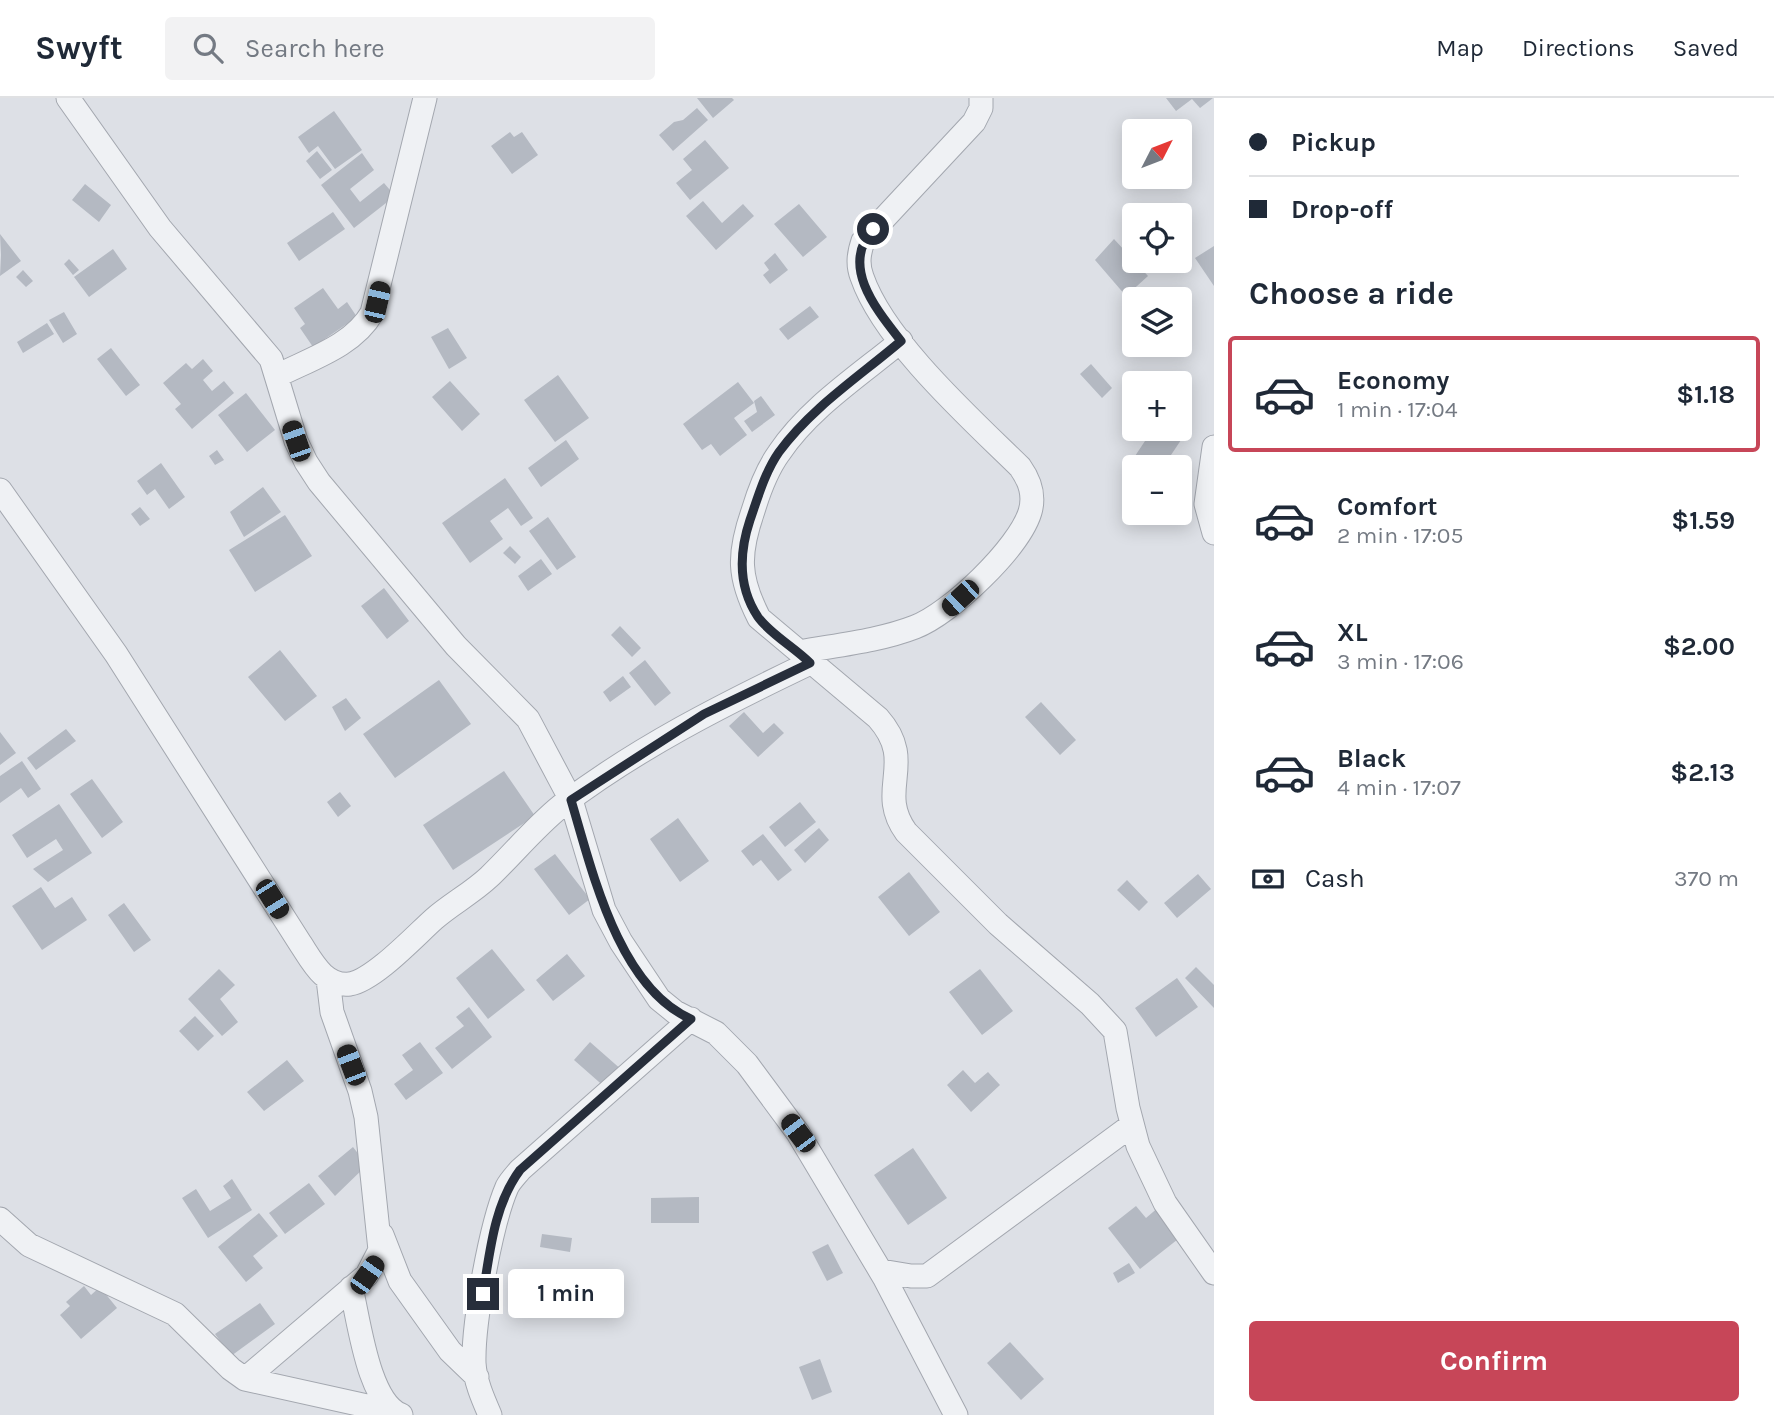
<!DOCTYPE html>
<html lang="en">
<head>
<meta charset="utf-8">
<style>
	:root { --surface:#fff; --page:#f2f2f3; --text:#1f2937; --muted:#747a83; --line:#e0e1e3; --accent:#c74658 }
	body { margin:0; font-family:Karla,sans-serif; background:var(--page); color:var(--text); height:100vh; display:flex; flex-direction:column; font-size:26px; white-space:nowrap }
	* { box-sizing:border-box; margin:0 }
	p { font-size:23px; color:var(--muted) }
	.icon { flex:none; width:38px; height:38px; fill:none; stroke:currentColor; stroke-width:2; stroke-linecap:round; stroke-linejoin:round }
	.map { position:relative; flex:1; overflow:hidden }
	.details { display:flex; flex-direction:column; background:var(--surface); width:560px }
	.details>* { flex:none }
	.guide { display:grid; align-content:center; height:154px; padding:0 35px; background:var(--surface) }
	.needle { width:46px; rotate:48deg }
	.buttons { position:absolute; left:1122px; top:21px; display:grid; gap:14px }
	.buttons a { display:grid; place-items:center; width:70px; height:70px; border-radius:7px; background:var(--surface); box-shadow:0 4px 18px #0003; font-size:35px }
	.end { position:absolute; width:32px; height:32px; margin:-16px; border:9px solid #272e3b; background:#fff; box-shadow:0 0 0 4px #fff }
	.from { border-radius:50% }
	.bubble { position:absolute; height:49px; border-radius:7px; background:var(--surface); box-shadow:0 4px 18px #0003; font-size:23px; font-weight:700; line-height:49px; text-align:center }
	.car { position:absolute; width:21px; height:42px; margin:-21px -10px; border-radius:9px; box-shadow:0 0 5px 2px #0007; background:linear-gradient(#222 24%,#8ab4d8 0 40%,#222 0 76%,#8ab4d8 0 86%,#222 0) }
	.guide b { display:flex; align-items:center; gap:24px; height:66px; font-size:26px }
	.guide b+b { border-top:2px solid var(--line) }
	.guide i { width:18px; height:18px; background:var(--text) }
	ul { padding:0; list-style:none }
	li { display:flex; align-items:center; gap:21px; height:116px; margin:0 14px 10px; padding:0 21px; border:4px solid transparent; border-radius:7px }
	li div { flex:1 }
	li b { display:block; font-size:26px }
	li em { font-style:normal; font-weight:700 }
	li.on { border-color:var(--accent) }
	li>.icon { width:63px; height:63px; stroke-width:1.5 }
	h2 { padding:0 35px; font-size:32px; line-height:84px }
	.pay { display:flex; align-items:center; gap:18px; height:77px; padding:0 35px; font-size:26px }
	.pay p { margin-inline-start:auto }
	.primary-button { display:flex; gap:14px; margin-top:auto; padding:14px 35px }
	.primary-button a { flex:1; height:80px; border-radius:7px; background:var(--accent); color:#fff; font-size:28px; font-weight:700; line-height:80px; text-align:center }
	header { display:flex; align-items:center; gap:42px; box-sizing:border-box; height:98px; padding:0 35px; background:var(--surface); border-bottom:2px solid var(--line) }
	header strong { font-size:33px }
	nav { display:flex; gap:38px; margin-inline-start:auto; font-size:24px }
	.search { width:490px; height:63px; background:var(--page); display:flex; align-items:center; gap:18px; box-sizing:border-box; padding:0 24px; border-radius:7px; color:var(--muted); font-size:26px }
	main { display:flex; flex:1; min-height:0 }
	.map>svg:first-child { display:block }
</style>
</head>
<body>
<header>
<strong>Swyft</strong>
<div class="search"><svg class="icon" aria-label="search" viewBox="0 0 24 24"><circle cx="10" cy="10" r="6"/><path d="M15 15l6 6"/></svg>Search here</div>
<nav><a>Map</a><a>Directions</a><a>Saved</a></nav>
</header>
<main>
<div class="map">
<svg width="1214" height="1317" viewBox="0 0 1214 1317">
	<rect width="100%" height="100%" fill="#dde0e6"/>
	<path fill="#b4b9c2" d="M697,0h35l2,2 -21,18z
		M1166,0h47l-13,10 -8,-9 -16,12z
		M697,10l11,12 -35,31 -14,-16 15,-13 9,-2z
		M334,13l28,39 -27,19 -17,-23 -9,7 -11,-16z
		M510,34l4,5 8,-5 16,23 -26,19 -21,-28z
		M705,42l24,28 -39,32 -14,-17 16,-13 -9,-11z
		M317,53l15,19 -12,9 -14,-18z
		M362,55l12,17 -24,19 10,13 24,-19 11,13 -41,32 -33,-43z
		M85,86l26,21 -12,17 -27,-22z
		M703,103l19,22 21,-19 11,12 -38,34 -30,-34z
		M799,106l28,33 -24,20 -29,-33z
		M333,114l12,17 -46,32 -12,-18z
		M0,136l21,27 -21,15 1,-21z
		M1114,141l34,37 -22,20 -31,-36z
		M1214,148v40l-19,-28z
		M113,151l14,20 -38,28 -15,-20z
		M775,155l13,17 -18,14 -7,-9 6,-5 -5,-7z
		M69,161l10,11 -6,5 -9,-11z
		M23,172l10,11 -7,6 -10,-10z
		M323,190l15,21 9,-7 10,15 -44,30 -13,-19 5,-4 -11,-16z
		M810,208l9,11 -31,23 -9,-11z
		M64,214l13,22 -14,9 -14,-23z
		M47,225l7,11 -31,19 -6,-11z
		M448,230l19,30 -18,11 -18,-32z
		M111,250l29,37 -14,11 -29,-37z
		M203,261l10,12 -10,9 9,11 12,-10 10,12 -42,36 -17,-20 6,-5 -18,-21 23,-20 6,6z
		M1091,266l21,24 -10,10 -22,-24z
		M558,277l31,43 -34,24 -31,-42z
		M450,283l30,33 -18,17 -30,-34z
		M738,284l16,21 -20,15 13,17 -27,21 -9,-12 -9,6 -19,-26z
		M246,295l29,37 -28,22 -29,-37z
		M761,298l14,19 -23,17 -8,-11 13,-9 -3,-11z
		M1153,331h23l9,5 -22,33h-23l-9,-5z
		M566,342l13,19 -38,28 -13,-19z
		M217,352l7,10 -9,5 -6,-9z
		M161,365l24,34 -16,12 -14,-20 -8,6 -10,-14z
		M505,380l28,40 -12,8 -13,-18 -18,13 13,18 -33,24 -28,-40z
		M263,389l18,25 -37,25 -14,-25z
		M140,409l10,12 -10,7 -9,-12z
		M285,417l27,41 -57,36 -26,-42z
		M548,419l28,40 -19,13 -28,-39z
		M510,448l11,11 -6,7 -12,-11z
		M541,461l11,15 -24,17 -10,-15z
		M384,490l25,33 -22,18 -26,-33z
		M620,528l21,22 -9,9 -21,-22z
		M280,552l37,46 -32,25 -37,-44z
		M645,562l26,33 -16,13 -26,-33z
		M623,578l8,11 -21,15 -7,-10z
		M439,582l32,44 -76,54 -32,-44z
		M346,600l15,20 -16,13 -13,-24z
		M1041,604l35,38 -16,15 -35,-38z
		M744,614l19,21 11,-10 10,10 -26,24 -29,-31z
		M66,631l10,12 -40,29 -9,-12z
		M0,634l16,21 -16,12z
		M22,663l19,28 -13,9 -7,-10 -21,15v-27z
		M504,673l31,45 -82,54 -30,-45z
		M92,681l31,43 -21,16 -32,-44z
		M340,694l11,14 -13,11 -11,-15z
		M800,704l16,20 -31,25 -16,-20z
		M59,706l33,49 -44,29 -15,-13 30,-19 -7,-11 -29,19 -15,-23z
		M678,720l31,43 -29,21 -30,-43z
		M819,730l10,12 -24,23 -11,-13z
		M763,736l29,36 -14,11 -17,-21 -8,6 -12,-15z
		M555,756l35,45 -21,16 -35,-46z
		M909,774l31,40 -31,24 -31,-39z
		M1198,776l13,15 -34,29 -13,-15z
		M1127,782l21,22 -9,9 -22,-21z
		M41,789l14,21 17,-11 15,23 -45,30 -30,-44z
		M124,805l27,37 -17,12 -26,-37z
		M492,851l33,41 -37,29 -32,-41z
		M567,856l18,22 -32,25 -17,-21z
		M1196,869l18,18v23l-29,-30z
		M219,871l16,16 -15,14 18,23 -16,14 -34,-37z
		M980,871l33,42 -31,24 -33,-43z
		M1177,880l21,29 -42,30 -21,-29z
		M469,909l23,30 -40,32 -17,-21 29,-22 -8,-9z
		M195,918l19,20 -16,15 -19,-20z
		M420,944l23,31 -37,27 -12,-16 19,-14 -11,-15z
		M590,944l33,29 -16,18 -33,-29z
		M287,962l17,21 -40,30 -17,-19z
		M963,972l12,13 13,-11 12,13 -29,27 -24,-27z
		M353,1049l14,18 -32,31 -17,-20z
		M913,1050l34,50 -39,27 -34,-50z
		M232,1081l20,31 -44,28 -26,-40 14,-9 14,22 21,-13 -8,-12z
		M309,1085l16,21 -40,30 -16,-21z
		M699,1099v26h-48v-25z
		M1136,1108l10,12 14,-12 22,30 -42,33 -32,-41z
		M259,1115l19,23 -25,20 10,12 -17,14 -28,-35z
		M542,1136l30,4 -2,14 -30,-5z
		M828,1146l15,29 -16,8 -15,-29z
		M1129,1165l6,10 -17,10 -5,-10z
		M84,1188l7,9 9,-8 17,21 -36,31 -21,-24 10,-9 -4,-4z
		M260,1205l15,21 -44,32 -16,-22z
		M1010,1244l34,37 -23,21 -34,-37z
		M820,1261l12,33 -20,8 -13,-33z"/>
	<g fill="none" stroke-linecap="round" stroke-linejoin="round">
		<g stroke="#a3a7af" stroke-width="25">
			<path id="minor" d="M68,0l92,130 111,131 25,82 10,21 13,20 137,164 72,73 43,81 33,110 17,32 38,57 16,13 41,21 31,31 51,69 86,144 72,138
				M901,243c-41,34 -92,67 -122,112 -13,18 -20,38 -26,58 -15,43 -15,66 6,107l119,100c40,45 -3,71 28,114l92,92 92,80 25,27 13,77 10,38 27,57 49,70
				M277,278c33,-17 76,-30 95,-63l53,-215
				M1214,349l-8,57 8,29
				M0,392l116,164 184,289c12,18 24,44 50,41 24,-4 65,-48 84,-65 17,-15 38,-26 55,-42 24,-23 46,-50 72,-71 76,-58 163,-102 249,-143
				M799,554c38,-7 80,-11 116,-25 35,-13 104,-79 115,-115 5,-17 0,-31 -10,-45 -49,-48 -136,-126 -158,-190 -5,-13 -3,-24 1,-36l111,-119 7,-14v-10
				M0,1121l29,26 146,69 56,55 14,10 149,33
				M382,1137l18,46 50,70 27,26
				M881,1173l30,5h16l205,-151
				M351,1190c8,32 17,114 50,127
				M245,1281l122,-104 13,-25 -14,-133 -6,-26 -28,-79 -4,-33
				M490,1317c-7,-16 -15,-34 -16,-52 -1,-40 17,-139 33,-176 3,-6 9,-12 13,-17l171,-151"/>
		</g>
		<use href="#minor" stroke="#eff1f4" stroke-width="23"/>
	</g>
	<g fill="none" stroke-linecap="round" stroke-linejoin="round">
		<path stroke="#272e3b" stroke-width="9" d="M483,1196c7,-43 11,-89 37,-124l171,-151c-73,-32 -99,-149 -120,-219l133,-86 106,-51c-16,-16 -40,-29 -52,-46 -20,-30 -19,-64 -8,-97 8,-23 15,-48 29,-68 32,-44 81,-76 122,-111 -25,-32 -61,-75 -28,-112"/>
	</g>
</svg>
<div class="buttons">
<a><svg class="needle" viewBox="-14 -14 28 28"><path d="M0-13l5 13h-10z" fill="#e53935"/><path d="M0 13l5-13h-10z" fill="#747a83"/></svg></a>
<a><svg class="icon" aria-label="locate" viewBox="0 0 24 24"><circle cx="12" cy="12" r="6"/><path d="M12 2v4M12 18v4M2 12h4M18 12h4"/></svg></a>
<a><svg class="icon" aria-label="layers" viewBox="0 0 24 24"><path d="M12 4l9 5-9 5-9-5zM3 14l9 5 9-5"/></svg></a>
<a>+</a>
<a>−</a>
</div>
<i class="end from" style="left:873px;top:131px"></i>
<i class="end" style="left:483px;top:1196px"></i>
<div class="bubble" style="left:508px;top:1171px;width:116px">1 min</div>
<i class="car" style="left:377px;top:204px;rotate:13deg"></i>
<i class="car" style="left:296px;top:343px;rotate:341deg"></i>
<i class="car" style="left:960px;top:500px;rotate:227deg"></i>
<i class="car" style="left:272px;top:801px;rotate:148deg"></i>
<i class="car" style="left:351px;top:967px;rotate:339deg"></i>
<i class="car" style="left:798px;top:1035px;rotate:323deg"></i>
<i class="car" style="left:367px;top:1177px;rotate:35deg"></i>
</div>
<section class="details">
<div class="guide">
<b><i class="from"></i>Pickup</b>
<b><i></i>Drop-off</b>
</div>
<h2>Choose a ride</h2>
<ul>
<li class="on"><svg class="icon" aria-label="car" viewBox="0 0 24 24"><path d="M5 17H2v-5l4-1 3-4h7l3 4 3 1v5h-3M9 17h6M6 11h13"/><circle cx="7" cy="17" r="2"/><circle cx="17" cy="17" r="2"/></svg><div><b>Economy</b><p>1 min · 17:04</p></div><em>$1.18</em></li>
<li><svg class="icon" aria-label="car" viewBox="0 0 24 24"><path d="M5 17H2v-5l4-1 3-4h7l3 4 3 1v5h-3M9 17h6M6 11h13"/><circle cx="7" cy="17" r="2"/><circle cx="17" cy="17" r="2"/></svg><div><b>Comfort</b><p>2 min · 17:05</p></div><em>$1.59</em></li>
<li><svg class="icon" aria-label="car" viewBox="0 0 24 24"><path d="M5 17H2v-5l4-1 3-4h7l3 4 3 1v5h-3M9 17h6M6 11h13"/><circle cx="7" cy="17" r="2"/><circle cx="17" cy="17" r="2"/></svg><div><b>XL</b><p>3 min · 17:06</p></div><em>$2.00</em></li>
<li><svg class="icon" aria-label="car" viewBox="0 0 24 24"><path d="M5 17H2v-5l4-1 3-4h7l3 4 3 1v5h-3M9 17h6M6 11h13"/><circle cx="7" cy="17" r="2"/><circle cx="17" cy="17" r="2"/></svg><div><b>Black</b><p>4 min · 17:07</p></div><em>$2.13</em></li>
</ul>
<div class="pay"><svg class="icon" aria-label="cash" viewBox="0 0 24 24"><path d="M3 7h18v10H3z"/><circle cx="12" cy="12" r="2"/></svg>Cash<p>370 m</p></div>
<div class="primary-button"><a>Confirm</a></div>
</section>
</main>
</body>
</html>
